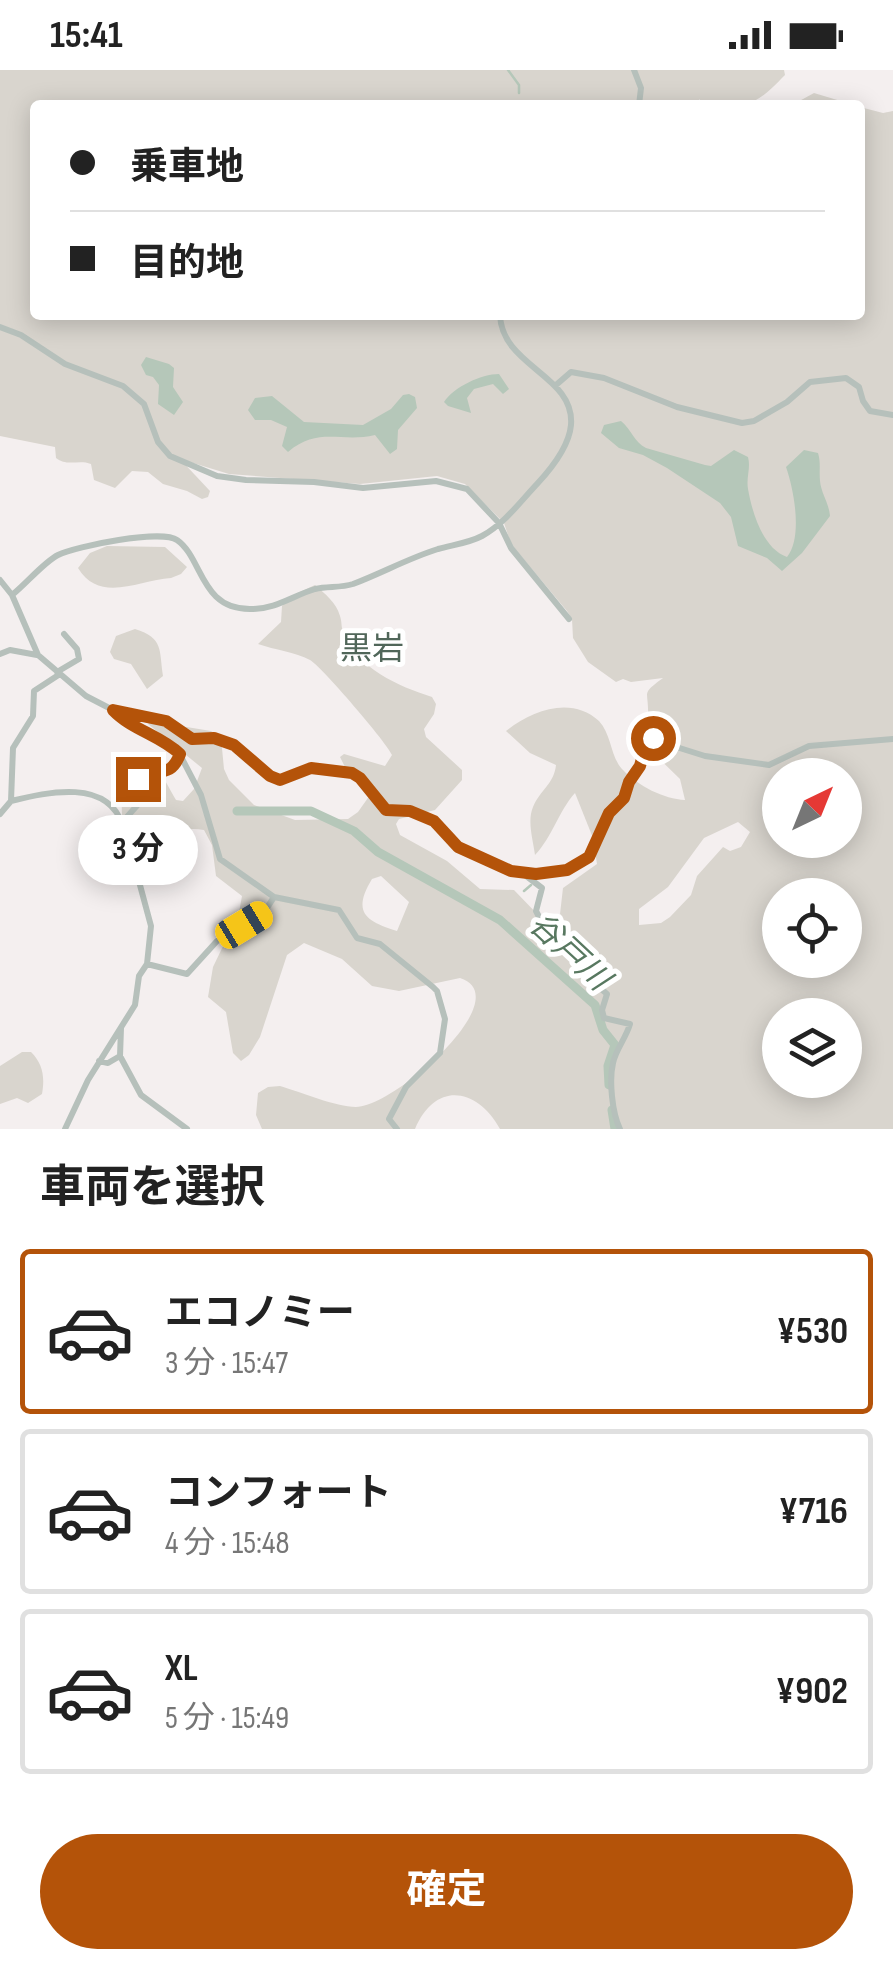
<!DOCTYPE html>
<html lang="ja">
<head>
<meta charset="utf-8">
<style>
	:root { --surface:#fff; --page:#f6f6f6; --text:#222; --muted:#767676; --line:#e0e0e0; --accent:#b45309 }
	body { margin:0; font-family:"Sofia Sans Condensed","Noto Sans JP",sans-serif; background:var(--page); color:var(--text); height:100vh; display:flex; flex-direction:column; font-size:38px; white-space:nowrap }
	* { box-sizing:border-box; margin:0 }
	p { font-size:32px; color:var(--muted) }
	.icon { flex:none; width:55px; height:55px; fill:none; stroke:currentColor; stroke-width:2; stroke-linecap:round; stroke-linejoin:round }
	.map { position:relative; height:1059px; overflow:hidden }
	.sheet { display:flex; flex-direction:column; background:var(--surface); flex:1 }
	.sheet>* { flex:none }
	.top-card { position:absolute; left:30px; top:30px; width:835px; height:220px; border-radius:10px; box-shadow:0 5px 25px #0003; display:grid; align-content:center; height:220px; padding:0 40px; background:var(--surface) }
	.needle { width:65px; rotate:43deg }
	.buttons { position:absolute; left:762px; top:688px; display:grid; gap:20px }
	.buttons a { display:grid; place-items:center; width:100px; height:100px; border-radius:50%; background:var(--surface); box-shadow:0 5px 25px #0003; font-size:50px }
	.end { position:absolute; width:45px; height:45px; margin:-22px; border:12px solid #b45309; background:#fff; box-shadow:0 0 0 5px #fff }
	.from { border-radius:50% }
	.bubble { position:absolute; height:70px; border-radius:35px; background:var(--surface); box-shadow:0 5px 25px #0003; font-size:32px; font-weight:700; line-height:70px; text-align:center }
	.car { position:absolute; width:30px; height:60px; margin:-30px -15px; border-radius:12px; box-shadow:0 0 8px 2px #0007; background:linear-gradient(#f5c518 24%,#345 0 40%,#f5c518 0 76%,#345 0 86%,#f5c518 0) }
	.top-card b { display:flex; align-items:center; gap:35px; height:95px; font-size:38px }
	.top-card b+b { border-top:2px solid var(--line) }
	.top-card i { width:25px; height:25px; background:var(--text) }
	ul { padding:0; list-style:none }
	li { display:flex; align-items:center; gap:30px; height:165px; margin:0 20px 15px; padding:0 20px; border:5px solid var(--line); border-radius:10px }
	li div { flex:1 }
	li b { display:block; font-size:38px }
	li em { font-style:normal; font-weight:700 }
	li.current { border-color:var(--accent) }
	li>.icon { width:90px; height:90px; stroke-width:1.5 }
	h2 { padding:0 40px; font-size:45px; line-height:120px }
	.primary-button { display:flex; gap:20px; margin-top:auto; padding:20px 40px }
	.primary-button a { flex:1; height:115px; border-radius:60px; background:var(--accent); color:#fff; font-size:40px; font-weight:700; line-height:115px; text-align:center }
	.status { display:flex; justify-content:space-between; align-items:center; height:70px; padding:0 50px; background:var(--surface); direction:ltr }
	.status svg { height:28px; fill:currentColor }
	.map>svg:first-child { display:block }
</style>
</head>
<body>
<div class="status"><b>15:41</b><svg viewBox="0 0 49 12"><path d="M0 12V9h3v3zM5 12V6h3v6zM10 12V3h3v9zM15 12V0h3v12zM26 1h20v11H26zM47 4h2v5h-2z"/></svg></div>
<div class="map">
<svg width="893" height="1059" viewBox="0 0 893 1059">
	<rect width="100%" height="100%" fill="#f4efef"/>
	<path fill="#d9d5ce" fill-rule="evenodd" d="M0,0h784l1,5c-33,34 -35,30 -80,30l-6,-6 1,6h-665v210h825v-208l23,6 10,-2v1018h-393c-23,-42 -65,-48 -85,0h-153l-6,-14 2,-22 10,-6 12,-1c21,6 56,21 76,21 40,-1 163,-110 104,-129l-61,13 -27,-5 -30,-27 -38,-16 -17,12 -27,82 -11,18 -8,6 -8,-8 -7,-41 -18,-15 5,-30 12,-25 11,-13 6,-33 -26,-20 -4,-31 -8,-15c-33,-7 -47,22 -79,4 -6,-21 -1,-42 -5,-64l9,-13c26,-4 36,25 47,43l7,1 11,-12 8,-21 -54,-44 2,-3 61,10 10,7 3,31 5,11 25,25 41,15 53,-1 10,-7 12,-17v-4l-24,-22 -6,-12 4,-3 41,12 7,-11c-4,-11 -71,-89 -82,-95 -15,-8 -35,-10 -52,-16l23,-22 1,-16 7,-9 26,-12c10,9 21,17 25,31 2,6 1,10 3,16 15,37 55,54 89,65l4,7 -2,10 -10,15 2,8 36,33v10l-27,30 -36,9 -3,5 4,11 47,26 33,28 34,1 28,29h11l7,-5 3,-26 34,-24 -4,-26 -18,-45c-17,19 -22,43 -40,62 -2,-15 -8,-34 -2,-48 7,-17 21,-23 23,-42l-26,-12 -24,-22c25,-20 65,-36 93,-10 13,14 11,36 24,49 15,16 41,29 62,30l-5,-21 -39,-38c2,-8 6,-18 7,-26 1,-25 -8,-20 15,-37l-32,4 -8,-3 -7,3 -28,-20 -15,-24 -1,-19 -5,-8 -56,-67 -7,-21 -39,-39 -28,-8 -77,8 -131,-10 -49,-15 30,32 -2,6 -6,2 -15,-8 -24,-7 -15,-12 -16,-1 -17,17 -21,-8 -3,-16c-12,-5 -24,3 -35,-6l-1,-11 -55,-11zM780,705h65v65h-65zM738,752l12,10 -9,15 -11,4 -7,-4 -26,29 -6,19 -21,22 -9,6 -22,2v-16l29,-22 36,-49zM381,806l28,26 -12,29c-32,-10 -45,-19 -25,-52zM780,825h65v65h-65zM780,945h65v65h-65z
		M814,23l40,12h-62z
		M107,476l58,1 22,20 -6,7 -10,4c-32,2 -71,26 -93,-10l12,-15z
		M135,559c29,9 24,21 28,47l-16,13 -16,-25 -17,-5 -4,-7 6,-16z
		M22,982h9c12,12 14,25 11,42l-14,9 -11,-5 -17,6v-38z"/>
	<path fill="#b5c7b9" d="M146,287l23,7 5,4 -1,19 10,15 -9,13 -16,-11 1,-19 -6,-8 -7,-2 -5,-10z
		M499,304l10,15 -6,5 -10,-10 -19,5 -7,9 4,15 -23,-7 -4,-4c10,-15 37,-28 55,-28z
		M409,324l6,3 2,11 -19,22 -1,19 -7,5 -15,-19c-34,8 -57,-9 -87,17l-6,-6 5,-19 -16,-7h-16l-7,-10 7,-12 17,-2 32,26 59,3 28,-16 12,-14z
		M621,351c11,9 13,21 25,27l59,17 6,1 23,-16 14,7c3,11 -2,20 0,32 4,23 15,60 39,68 16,-20 7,-67 -1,-90l18,-17 14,3c3,10 1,17 2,28 1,12 9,22 10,35l-28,37 -20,18 -15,-13 -29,-12 -7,-29 -11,-14 -53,-35 -24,-13 -24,-7 -18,-15 3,-8z"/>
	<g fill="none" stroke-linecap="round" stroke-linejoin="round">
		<path stroke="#b5c7b9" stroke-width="2.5" d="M508,0l11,15v8
			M524,821l7,-6"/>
		<path stroke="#b5c7b9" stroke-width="9" d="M237,741h74l43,20 24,21 122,68 95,85 8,25 12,15 -7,21 1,19
			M612,1040l3,19"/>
		<path stroke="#b6c0bb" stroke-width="6" d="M634,0l7,18 -2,17
			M0,257l21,8 44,29 58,22 21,18 14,38 12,14 47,20 29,4 68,2 49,6 73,-7 31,8 32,34 12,25 58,71
			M556,315l15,-13 33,6 73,29 65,16 12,-2 33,-19 23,-20 36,-4 13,9 4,14 7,10 23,4
			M0,510l12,15 26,60 48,41 27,14 15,14 40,19 10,8 23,44 19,64 54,38
			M12,525c14,-11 32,-33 46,-40 18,-9 104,-26 119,-15 26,18 23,70 74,69 25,0 41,-13 64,-20 13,-3 25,-1 38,-5 29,-11 56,-26 85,-35 14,-4 31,-6 44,-13 22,-12 38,-34 55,-52 14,-15 32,-37 34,-59 4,-50 -69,-58 -71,-110
			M0,584l10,-4 27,5
			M57,602l22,-13 -2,-10 -13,-15
			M113,640l53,11 21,17h27l20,7 36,31 10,4 31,-11 41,4 8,5 26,32 24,1 24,10 24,26 53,24 25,3 31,-4 22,-13 20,-44 15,-16 5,-15 11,-16 6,-23 5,-4 54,17 64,9 40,-19 84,-7
			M11,731c37,-9 97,-23 112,25
			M0,744l11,-13 2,-53 20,-32 1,-25 26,-17
			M525,805l17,13 -6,23 14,27 18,10 23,32 16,14 -5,16 2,8 26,6c-4,14 -14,25 -17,39 -4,17 -1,50 7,66
			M147,894l4,-38 -14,-52 -1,-25 -11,-30 18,-20 -6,-15 3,-8c17,-10 31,2 40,-22
			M120,986l1,-28
			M99,991l9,2 12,-7 21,39 46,34
			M65,1059l23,-49 47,-75 4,-29 8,-12 40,10 30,-33 46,-27 11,-17 65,13 18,28 23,6 53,43 4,4 8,28 -5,34 -34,34 -17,32 8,10"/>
	</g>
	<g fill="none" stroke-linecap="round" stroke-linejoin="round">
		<path stroke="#b45309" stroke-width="12" d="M138,709c16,-16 31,4 42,-25 -20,-19 -48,-24 -67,-44l53,11 26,18 22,-1 20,7 36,31 10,4 31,-12 41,5 8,5 26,32 24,1 24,10 24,26 53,24 25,3 31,-4 22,-13 20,-44 15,-15 5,-16 11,-16 6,-23 7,-5"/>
	</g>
	<g text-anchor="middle" stroke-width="10" stroke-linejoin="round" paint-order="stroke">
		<g font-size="32" fill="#506659" stroke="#fff">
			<text x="372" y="589">黒岩</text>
		</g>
		<g font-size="32" font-style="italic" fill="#587860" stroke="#fff">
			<text transform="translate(570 881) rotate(43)" y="11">谷戸川</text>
		</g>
	</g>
</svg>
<div class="buttons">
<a><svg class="needle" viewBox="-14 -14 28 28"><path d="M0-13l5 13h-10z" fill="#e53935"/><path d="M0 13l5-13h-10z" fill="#767676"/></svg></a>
<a><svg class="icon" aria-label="locate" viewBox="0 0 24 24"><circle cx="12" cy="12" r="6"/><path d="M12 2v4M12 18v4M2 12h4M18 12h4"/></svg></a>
<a><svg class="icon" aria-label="layers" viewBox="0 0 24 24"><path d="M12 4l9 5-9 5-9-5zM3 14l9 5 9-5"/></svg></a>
</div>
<i class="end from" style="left:653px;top:668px"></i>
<i class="end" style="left:138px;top:709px"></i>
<div class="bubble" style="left:78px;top:745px;width:120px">3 分</div>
<i class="car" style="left:244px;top:855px;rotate:59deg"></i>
<div class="top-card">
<b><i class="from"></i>乗車地</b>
<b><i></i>目的地</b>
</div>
</div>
<section class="sheet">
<h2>車両を選択</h2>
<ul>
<li class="current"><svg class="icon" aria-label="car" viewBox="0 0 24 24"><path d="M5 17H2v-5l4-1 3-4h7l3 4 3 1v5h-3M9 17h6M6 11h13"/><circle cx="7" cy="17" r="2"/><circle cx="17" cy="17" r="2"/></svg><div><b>エコノミー</b><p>3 分 · 15:47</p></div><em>¥530</em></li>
<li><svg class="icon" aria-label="car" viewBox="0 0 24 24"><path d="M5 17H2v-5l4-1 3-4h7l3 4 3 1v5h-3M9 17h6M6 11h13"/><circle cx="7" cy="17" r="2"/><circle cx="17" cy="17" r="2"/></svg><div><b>コンフォート</b><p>4 分 · 15:48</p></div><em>¥716</em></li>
<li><svg class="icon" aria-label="car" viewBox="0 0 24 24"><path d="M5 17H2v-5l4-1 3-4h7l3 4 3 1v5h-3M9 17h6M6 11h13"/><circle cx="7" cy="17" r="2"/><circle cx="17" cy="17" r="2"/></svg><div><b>XL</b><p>5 分 · 15:49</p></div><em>¥902</em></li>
</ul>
<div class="primary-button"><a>確定</a></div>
</section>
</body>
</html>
